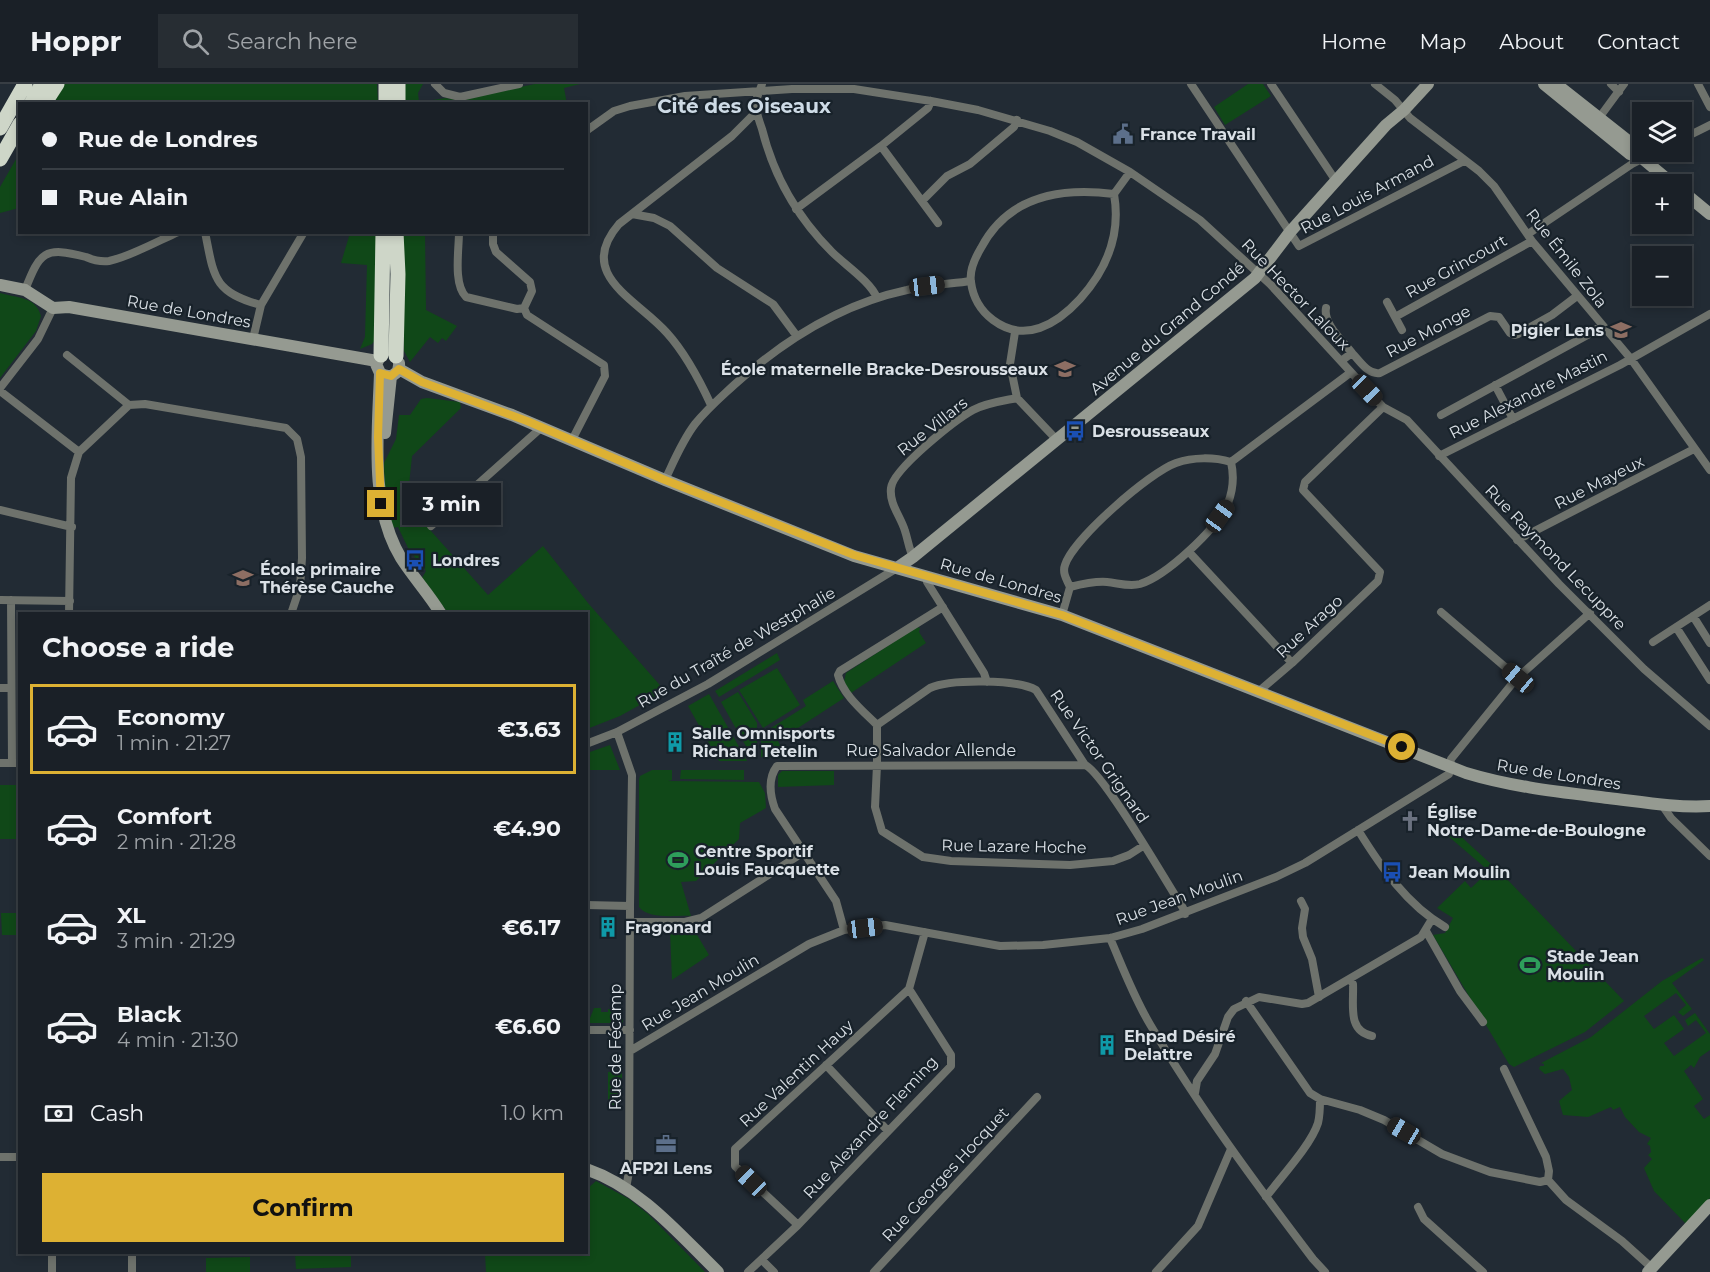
<!DOCTYPE html>
<html lang="en">
<head>
<meta charset="utf-8">
<style>
	:root { --surface:#1a2027; --page:#272d33; --text:#f1f3f6; --muted:#9fa3a7; --line:#383e44; --accent:#ddb133 }
	body { margin:0; font-family:Montserrat,sans-serif; background:var(--page); color:var(--text); height:100vh; display:flex; flex-direction:column; font-size:22px; white-space:nowrap }
	* { box-sizing:border-box; margin:0 }
	p { font-size:20px; color:var(--muted) }
	.icon { flex:none; width:33px; height:33px; fill:none; stroke:currentColor; stroke-width:2; stroke-linecap:round; stroke-linejoin:round }
	.map { position:relative; flex:1; overflow:hidden }
	.panel { position:absolute; left:18px; top:528px; width:570px; height:642px; display:flex; flex-direction:column; background:var(--surface); border-radius:0px; box-shadow:0 3px 9px #0003,0 0 0 2px var(--line) }
	.panel>* { flex:none }
	.guide { position:absolute; left:18px; top:18px; width:570px; height:132px; border-radius:0px; box-shadow:0 3px 9px #0003,0 0 0 2px var(--line); display:grid; align-content:center; height:132px; padding:0 24px; background:var(--surface) }
	.controls { position:absolute; left:1632px; top:18px; display:grid; gap:12px }
	.controls a { display:grid; place-items:center; width:60px; height:60px; border-radius:0px; background:var(--surface); box-shadow:0 3px 9px #0003,0 0 0 2px var(--line); font-size:30px }
	.end { position:absolute; width:27px; height:27px; margin:-14px; border:8px solid #ddb133; background:#111; box-shadow:0 0 0 3px #111 }
	.from { border-radius:50% }
	.bubble { position:absolute; height:42px; border-radius:0px; background:var(--surface); box-shadow:0 3px 9px #0003,0 0 0 2px var(--line); font-size:20px; font-weight:700; line-height:42px; text-align:center }
	.car { position:absolute; width:18px; height:36px; margin:-18px -9px; border-radius:8px; box-shadow:0 0 4px 2px #0007; background:linear-gradient(#222 24%,#8ab4d8 0 40%,#222 0 76%,#8ab4d8 0 86%,#222 0) }
	.guide b { display:flex; align-items:center; gap:21px; height:57px; font-size:22px }
	.guide b+b { border-top:2px solid var(--line) }
	.guide i { width:15px; height:15px; background:var(--text) }
	ul { padding:0; list-style:none }
	li { display:flex; align-items:center; gap:18px; height:90px; margin:0 12px 9px; padding:0 12px; border:3px solid transparent; border-radius:0px }
	li div { flex:1 }
	li b { display:block; font-size:22px }
	li em { font-style:normal; font-weight:700 }
	li.current { border-color:var(--accent) }
	li>.icon { width:54px; height:54px; stroke-width:1.5 }
	h2 { padding:0 24px; font-size:27px; line-height:72px }
	.pay { display:flex; align-items:center; gap:15px; height:66px; padding:0 24px; font-size:22px }
	.pay p { margin-inline-start:auto }
	.button { display:flex; gap:12px; margin-top:auto; padding:12px 24px }
	.button a { flex:1; height:69px; border-radius:0px; background:var(--accent); color:#111; font-size:24px; font-weight:700; line-height:69px; text-align:center }
	header { display:flex; align-items:center; gap:36px; box-sizing:border-box; height:84px; padding:0 30px; background:var(--surface); border-bottom:2px solid var(--line) }
	header strong { font-size:28px }
	nav { display:flex; gap:33px; margin-inline-start:auto; font-size:21px }
	.search { width:420px; height:54px; background:var(--page); display:flex; align-items:center; gap:15px; box-sizing:border-box; padding:0 21px; border-radius:0px; color:var(--muted); font-size:22px }
	.map>svg:first-child { display:block }
</style>
</head>
<body>
<header>
<strong>Hoppr</strong>
<div class="search"><svg class="icon" aria-label="search" viewBox="0 0 24 24"><circle cx="10" cy="10" r="6"/><path d="M15 15l6 6"/></svg>Search here</div>
<nav><a>Home</a><a>Map</a><a>About</a><a>Contact</a></nav>
</header>
<div class="map">
<svg width="1710" height="1188" viewBox="0 0 1710 1188">
	<rect width="100%" height="100%" fill="#222b34"/>
	<path fill="#104818" d="M63,0h314l1,19 -328,1z
		M406,0h17l-5,9 1,9 27,-4 11,2 78,-16h45l-16,4 3,16 -163,-1 -1,-14z
		M1248,0h15l8,12 -46,29 -11,-18z
		M19,70v54l-19,5v-26z
		M350,149h29l-3,106 -4,5 -12,5 5,-12 2,-72 -26,-2z
		M402,149h23l1,77 31,16 -11,15 -4,-3 -4,5 -8,-6 -20,25 -6,-11z
		M0,209c16,5 36,3 41,23l-5,15 -36,47z
		M427,314l33,4 1,6 -49,48 -5,48 81,91 55,-49 45,57 77,88 -45,25 -33,13 -1,-115 -138,-1 -26,-35 4,-7 -17,-21 -11,-23 -6,1 -7,-28 -1,-37 12,-24 3,-24h11l11,-16z
		M917,543l3,1 -1,4 7,11 -75,50 -7,-11 2,-9z
		M777,569l3,7 -61,37 -4,-6z
		M777,584l23,37 -37,23 -24,-38z
		M833,597l11,17 -66,43 8,16h-25v-23l45,-28 -3,-6z
		M738,608l19,31v34h-5l-31,-55z
		M709,610l38,67h-28l-31,-55z
		M610,661l10,25h-33v-17z
		M652,686h20v10l-4,1 91,1 6,11 1,15 -26,15 -1,16 -43,42 -15,1 10,34c-15,-1 -42,4 -52,-9v-127l1,-4z
		M681,686h63v10l-64,-1z
		M782,687h52v14l-56,2v-12z
		M0,701h19v54h-19z
		M1456,748l48,44 120,125 -39,31 -71,35 -5,-3 -76,-129 12,-2 8,-15 -16,-10 28,-27 6,7 18,-17 -41,-35z
		M1,829h18v22h-17z
		M693,844l16,27 -37,25 -2,-50z
		M1702,874l2,2 -32,23 20,26 -9,7 -5,-4 8,-7 -10,-12 -32,23 10,13 20,-14 10,14 -20,14 10,13 32,-23 -10,-13 -8,6 -3,-6 10,-7 15,21v16l-10,7 -6,11 -3,-3 -7,6 19,28 -9,7 10,13 6,-4v83l-24,26 -32,-33 -10,-23 8,-9 -4,-4 3,-3 -1,-6 -3,-2 4,-6 -12,-6 -14,-15 -5,-10 -7,3 -2,-3 -23,10 -25,-2 -4,-14 13,-11 -3,-13 -6,-8 -18,5 -6,-5 1,-3h4v-2l-3,-1 50,-26 71,-56z
		M594,924h7v4h7v-3h14l1,14h-35z
		M618,987l4,1v31h-3v4h-8l-3,-5v-30z
		M596,1097l33,18 19,15 57,58h-219l-1,-19 101,-1 1,-63z
		M295,1169h56v14l-55,2z
		M250,1173v15h-44v-14z"/>
	<g fill="none" stroke-linecap="round" stroke-linejoin="round">
		<path stroke="#6e726c" stroke-width="8" d="M435,0l9,9 16,4 59,-13
			M762,0c-2,6 -5,12 -6,18 -1,9 3,18 6,27 12,48 35,88 70,123 13,13 39,30 45,46
			M1191,0l108,162 165,-85
			M1271,0l65,97
			M1375,0l20,16 15,18 69,53 15,15 38,55 99,118 79,111
			M1611,0l8,8
			M1698,0l12,23
			M1599,34l25,-34
			M586,47l28,-20 16,-5 55,-10 107,-7h62l77,12 47,9 72,21 27,11 53,30 70,48 70,64 113,123 24,13 152,164 85,85 66,57
			M1682,55l28,-14
			M881,62l57,77
			M1114,110c7,40 -7,75 -34,105 -23,25 -55,45 -87,21 -12,-9 -20,-22 -22,-38 -2,-12 4,-24 10,-34 27,-52 79,-61 133,-54l16,-22
			M922,117l25,-25 23,-12 44,-37 3,-7
			M796,125l85,-63 47,-38 3,-7
			M632,130l22,4 16,8 47,42 56,36 23,31
			M205,148c9,45 8,60 56,73
			M459,148c0,18 -6,52 7,65l51,12 7,-1
			M493,148v12l3,8 34,30 2,9 -8,17
			M1528,150l104,-70 24,-12
			M25,206c15,-38 19,-44 61,-33 7,3 15,5 23,4 20,-4 49,-20 69,-29
			M1387,218l15,28
			M524,224l3,7 77,50 1,11 -33,64
			M1326,224c-3,16 17,33 26,45l-11,8
			M1395,233l137,-76
			M1015,248l-5,32 7,34
			M253,255l8,-34 43,-73
			M1352,269c8,8 16,22 28,20l110,-57 9,1 11,16 4,2 4,-1 34,-19 25,-19
			M67,271l62,50
			M1495,301l18,34
			M0,304l38,-49 15,-31
			M0,307l79,61
			M129,321l16,-1 141,24 11,11 4,18 1,101 -2,29 -9,27
			M711,321c-12,-26 -25,-51 -44,-72 -30,-34 -92,-58 -48,-109l113,-88 25,-25
			M1441,331l152,-83 9,-7
			M1439,372l181,-91 90,-51
			M665,396c9,-19 17,-39 30,-56 12,-15 25,-26 39,-39 50,-45 107,-81 173,-95 21,-5 43,-6 64,-9
			M0,426l72,17
			M431,442l111,-99
			M1517,456l177,-91
			M1189,468l103,111
			M913,473c-4,-8 -5,-17 -8,-26 -4,-14 -16,-27 -14,-43 2,-19 64,-68 82,-78 13,-7 29,-9 44,-12l40,42
			M927,492v6l57,91 3,9
			M1070,503c12,-3 25,-6 37,-5 11,1 22,5 33,2 26,-8 77,-55 88,-81 5,-13 6,-28 3,-41l119,-89
			M1070,503c-3,-7 -8,-14 -5,-22 8,-26 85,-93 111,-102 17,-6 38,-6 55,-1
			M0,516l70,1
			M11,516l1,163
			M1441,528l77,66
			M69,530l2,-136 8,-26 50,-47
			M1062,531l8,-28
			M1693,532l17,27
			M1676,543l34,53
			M1653,558l57,-37
			M0,604h11
			M1258,608l34,-29 86,-82 2,-9 -77,-82 2,-8 78,-75
			M877,641c-14,-14 -34,-30 -39,-50l2,-4 103,-64
			M617,648l15,43 -2,131
			M586,660l31,-12 91,-48 189,-116
			M0,679h20
			M1662,721l9,13 39,38
			M1358,746c23,37 49,75 87,97
			M1143,762l-14,9 -16,6 -43,4 -119,-4 -28,-4 -41,-26 -7,-24 2,-42v-40l53,-37c20,-9 87,-9 106,2l49,75c18,7 83,120 98,143l2,6
			M1301,817l4,8 -3,19 1,9 9,22 7,38
			M586,821l44,1 -1,266 -3,16
			M630,838h55l16,-4 103,-66
			M844,846l-8,-29 -61,-92c-5,-14 -7,-31 2,-43l308,-1
			M1426,847l34,60 23,31
			M1110,854c13,30 24,60 41,88 48,81 105,158 162,233l12,13
			M1350,895l3,5c1,21 -6,47 19,52
			M1246,917l64,92 10,6 40,11 24,10 58,34 48,18 50,10 8,-2
			M586,946h44
			M630,967l179,-107 35,-14 41,-5 115,21 43,-1 67,-7 32,-9 134,-52 29,-14 144,-89 2,-15 65,-80 74,-66
			M826,981l62,66
			M1504,985l42,88 3,14 -1,9
			M1195,1009l2,-12 18,-27 13,-37 6,-8 25,-12 43,7 6,-1 113,-66 11,-18
			M0,1073h20
			M1548,1096l18,20 56,41 30,27
			M1266,1113c15,-20 45,-52 52,-74 2,-8 2,-17 2,-24
			M1418,1123l6,12 59,53
			M798,1141l-63,-59v-17l174,-160 16,-57
			M762,1176l12,12
			M52,1188v-20
			M132,1188v-20
			M748,1188l50,-47 153,-159v-11l-42,-66
			M874,1188l163,-175
			M1156,1188l42,-46 33,-77"/>
		<path stroke="#959a91" stroke-width="12" d="M1544,0l86,70 9,4
			M1556,0l71,56 16,19 30,25
			M1682,107l28,23
			M0,201l25,5 28,18 16,-1 308,54
			M381,271l-5,9 4,9c-2,60 -11,132 21,185 12,19 28,36 40,56
			M399,285l23,13 90,33 153,65 189,76 208,59 404,158c46,14 94,19 142,25 34,4 68,10 102,8
			M380,289c10,7 20,1 19,-10
			M385,349l6,-57
			M897,484l16,-11 342,-279 35,-46 96,-107 18,-15 24,-26
			M586,1085c55,19 92,64 132,103
			M1648,1188l62,-67"/>
		<path stroke="#ced6c8" stroke-width="15" d="M386,0v20
			M398,0v20
			M31,20l11,-20
			M44,20l13,-20
			M0,44l25,-44
			M0,75l20,-35
			M381,271l2,-123
			M396,272l2,-82 -2,-42"/>
	</g>
	<g fill="none" stroke-linecap="round" stroke-linejoin="round">
		<path stroke="#ddb133" stroke-width="8" d="M381,420l-3,-67 2,-64 11,3 8,-7 23,13 105,39 138,59 189,75 208,60 340,132"/>
	</g>
	<defs>
		<g id="civic-bare" transform="scale(1.62)"><path d="M-.6-6.5H3V-4.5H.6V-3L4-1V1h2V6H-6V1h2V-1L-.6-3ZM-1.2 2.5V6h2.4V2.5Z" fill="#5c6f8a" stroke="#18222a" stroke-width="2.5" paint-order="stroke"/></g>
		<g id="university-bare" transform="scale(1.62)"><path d="M0-5L7-2L0 1L-7-2ZM-4 1L0 2.5L4 1V4Q0 6-4 4Z" fill="#8d6e63" stroke="#18222a" stroke-width="2.5" paint-order="stroke"/></g>
		<g id="school-bare" transform="scale(1.62)"><path d="M0-5L7-2L0 1L-7-2ZM-4 1L0 2.5L4 1V4Q0 6-4 4Z" fill="#8d6e63" stroke="#18222a" stroke-width="2.5" paint-order="stroke"/></g>
		<g id="bus-bare" transform="scale(1.62)"><path d="M-5-6H5V4H4V6H2V4H-2V6H-4V4H-5ZM-3.5-4V0h7V-4ZM-3.5 1.2v1.5H-2V1.2ZM2 1.2v1.5H3.5V1.2Z" fill="#1a4fb4" stroke="#18222a" stroke-width="2.5" paint-order="stroke"/></g>
		<g id="building-bare" transform="scale(1.62)"><path d="M-4-6H4V6H1V3H-1V6H-4ZM-2.5-4.3h1.7v1.8h-1.7ZM.8-4.3h1.7v1.8H.8ZM-2.5-1h1.7V.8h-1.7ZM.8-1h1.7V.8H.8Z" fill="#0f9aa8" stroke="#18222a" stroke-width="2.5" paint-order="stroke"/></g>
		<g id="church-bare" transform="scale(1.62)"><path d="M-1.2-6h2.4v3.5h3.3v2.4h-3.3V6h-2.4V-.1h-3.3v-2.4h3.3Z" fill="#6b7280" stroke="#18222a" stroke-width="2.5" paint-order="stroke"/></g>
		<g id="stadium-bare" transform="scale(1.62)"><path d="M0-5a6.5 5 0 1 0 0 10a6.5 5 0 1 0 0-10ZM-3.5-1.8h7v3.6h-7Z" fill="#2e9e5b" stroke="#18222a" stroke-width="2.5" paint-order="stroke"/></g>
		<g id="office-bare" transform="scale(1.62)"><path d="M-6-3h4V-5.5h4V-3h4V5H-6ZM-1-4.5V-3h2v-1.5ZM-6 0V1H6V0Z" fill="#5c6f8a" stroke="#18222a" stroke-width="2.5" paint-order="stroke"/></g>
	</defs>
	<g fill-rule="evenodd">
		<use href="#civic-bare" x="1123" y="50"/>
		<use href="#university-bare" x="1621" y="246"/>
		<use href="#school-bare" x="1065" y="285"/>
		<use href="#bus-bare" x="1075" y="347"/>
		<use href="#bus-bare" x="415" y="476"/>
		<use href="#school-bare" x="243" y="494"/>
		<use href="#building-bare" x="675" y="658"/>
		<use href="#church-bare" x="1410" y="737"/>
		<use href="#stadium-bare" x="678" y="776"/>
		<use href="#bus-bare" x="1392" y="788"/>
		<use href="#building-bare" x="608" y="843"/>
		<use href="#stadium-bare" x="1530" y="881"/>
		<use href="#building-bare" x="1107" y="961"/>
		<use href="#office-bare" x="666" y="1060"/>
	</g>
	<g text-anchor="middle" stroke-width="4.5" stroke-linejoin="round" paint-order="stroke">
		<g font-size="16" font-weight="bold" fill="#dae0e6" stroke="#18222a" text-anchor="start">
			<text x="1140" y="56">France Travail</text>
			<text x="1604" y="252" text-anchor="end">Pigier Lens</text>
			<text x="1048" y="291" text-anchor="end">École maternelle Bracke-Desrousseaux</text>
			<text x="1092" y="353">Desrousseaux</text>
			<text x="432" y="482">Londres</text>
			<text x="260" y="491">École primaire<tspan x="260" dy="18">Thérèse Cauche</tspan></text>
			<text x="692" y="655">Salle Omnisports<tspan x="692" dy="18">Richard Tetelin</tspan></text>
			<text x="1427" y="734">Église<tspan x="1427" dy="18">Notre-Dame-de-Boulogne</tspan></text>
			<text x="695" y="773">Centre Sportif<tspan x="695" dy="18">Louis Faucquette</tspan></text>
			<text x="1409" y="794">Jean Moulin</text>
			<text x="625" y="849">Fragonard</text>
			<text x="1547" y="878">Stade Jean<tspan x="1547" dy="18">Moulin</tspan></text>
			<text x="1124" y="958">Ehpad Désiré<tspan x="1124" dy="18">Delattre</tspan></text>
			<text x="666" y="1090" text-anchor="middle">AFP2I Lens</text>
		</g>
		<g font-size="16" fill="#dae0e6" stroke="#18222a">
			<text transform="translate(1367 110) rotate(-28)" y="6">Rue Louis Armand</text>
			<text transform="translate(1567 174) rotate(52)" y="6">Rue Émile Zola</text>
			<text transform="translate(1456 182) rotate(-29)" y="6">Rue Grincourt</text>
			<text transform="translate(1296 210) rotate(46)" y="6">Rue Hector Laloux</text>
			<text transform="translate(189 227) rotate(10)" y="6">Rue de Londres</text>
			<text transform="translate(1167 244) rotate(-40)" y="6">Avenue du Grand Condé</text>
			<text transform="translate(1428 247) rotate(-28)" y="6">Rue Monge</text>
			<text transform="translate(1528 310) rotate(-27)" y="6">Rue Alexandre Mastin</text>
			<text transform="translate(932 342) rotate(-38)" y="6">Rue Villars</text>
			<text transform="translate(1599 398) rotate(-27)" y="6">Rue Mayeux</text>
			<text transform="translate(1556 473) rotate(46)" y="6">Rue Raymond Lecuppre</text>
			<text transform="translate(1001 496) rotate(16)" y="6">Rue de Londres</text>
			<text transform="translate(1309 542) rotate(-43)" y="6">Rue Arago</text>
			<text transform="translate(736 563) rotate(-30)" y="6">Rue du Traîté de Westphalie</text>
			<text x="931" y="672">Rue Salvador Allende</text>
			<text transform="translate(1100 672) rotate(55)" y="6">Rue Victor Grignard</text>
			<text transform="translate(1559 690) rotate(9)" y="6">Rue de Londres</text>
			<text transform="translate(1014 762) rotate(1)" y="6">Rue Lazare Hoche</text>
			<text transform="translate(1179 813) rotate(-20)" y="6">Rue Jean Moulin</text>
			<text transform="translate(700 908) rotate(-31)" y="6">Rue Jean Moulin</text>
			<text transform="translate(615 963) rotate(-90)" y="6">Rue de Fécamp</text>
			<text transform="translate(796 989) rotate(-43)" y="6">Rue Valentin Hauy</text>
			<text transform="translate(870 1043) rotate(-47)" y="6">Rue Alexandre Fleming</text>
			<text transform="translate(945 1090) rotate(-47)" y="6">Rue Georges Hocquet</text>
		</g>
		<g font-size="20" font-weight="bold" fill="#cedbe6" stroke="#18222a">
			<text x="744" y="29">Cité des Oiseaux</text>
		</g>
	</g>
</svg>
<div class="controls">
<a><svg class="icon" aria-label="layers" viewBox="0 0 24 24"><path d="M12 4l9 5-9 5-9-5zM3 14l9 5 9-5"/></svg></a>
<a>+</a>
<a>−</a>
</div>
<i class="end from" style="left:1402px;top:663px"></i>
<i class="end" style="left:381px;top:420px"></i>
<div class="bubble" style="left:402px;top:399px;width:99px">3 min</div>
<i class="car" style="left:927px;top:202px;rotate:83deg"></i>
<i class="car" style="left:1367px;top:306px;rotate:136deg"></i>
<i class="car" style="left:1220px;top:432px;rotate:36deg"></i>
<i class="car" style="left:1518px;top:594px;rotate:310deg"></i>
<i class="car" style="left:865px;top:844px;rotate:83deg"></i>
<i class="car" style="left:1404px;top:1047px;rotate:300deg"></i>
<i class="car" style="left:751px;top:1097px;rotate:314deg"></i>
<div class="guide">
<b><i class="from"></i>Rue de Londres</b>
<b><i></i>Rue Alain</b>
</div>
<section class="panel">
<h2>Choose a ride</h2>
<ul>
<li class="current"><svg class="icon" aria-label="car" viewBox="0 0 24 24"><path d="M5 17H2v-5l4-1 3-4h7l3 4 3 1v5h-3M9 17h6M6 11h13"/><circle cx="7" cy="17" r="2"/><circle cx="17" cy="17" r="2"/></svg><div><b>Economy</b><p>1 min · 21:27</p></div><em>€3.63</em></li>
<li><svg class="icon" aria-label="car" viewBox="0 0 24 24"><path d="M5 17H2v-5l4-1 3-4h7l3 4 3 1v5h-3M9 17h6M6 11h13"/><circle cx="7" cy="17" r="2"/><circle cx="17" cy="17" r="2"/></svg><div><b>Comfort</b><p>2 min · 21:28</p></div><em>€4.90</em></li>
<li><svg class="icon" aria-label="car" viewBox="0 0 24 24"><path d="M5 17H2v-5l4-1 3-4h7l3 4 3 1v5h-3M9 17h6M6 11h13"/><circle cx="7" cy="17" r="2"/><circle cx="17" cy="17" r="2"/></svg><div><b>XL</b><p>3 min · 21:29</p></div><em>€6.17</em></li>
<li><svg class="icon" aria-label="car" viewBox="0 0 24 24"><path d="M5 17H2v-5l4-1 3-4h7l3 4 3 1v5h-3M9 17h6M6 11h13"/><circle cx="7" cy="17" r="2"/><circle cx="17" cy="17" r="2"/></svg><div><b>Black</b><p>4 min · 21:30</p></div><em>€6.60</em></li>
</ul>
<div class="pay"><svg class="icon" aria-label="cash" viewBox="0 0 24 24"><path d="M3 7h18v10H3z"/><circle cx="12" cy="12" r="2"/></svg>Cash<p>1.0 km</p></div>
<div class="button"><a>Confirm</a></div>
</section>
</div>
</body>
</html>
